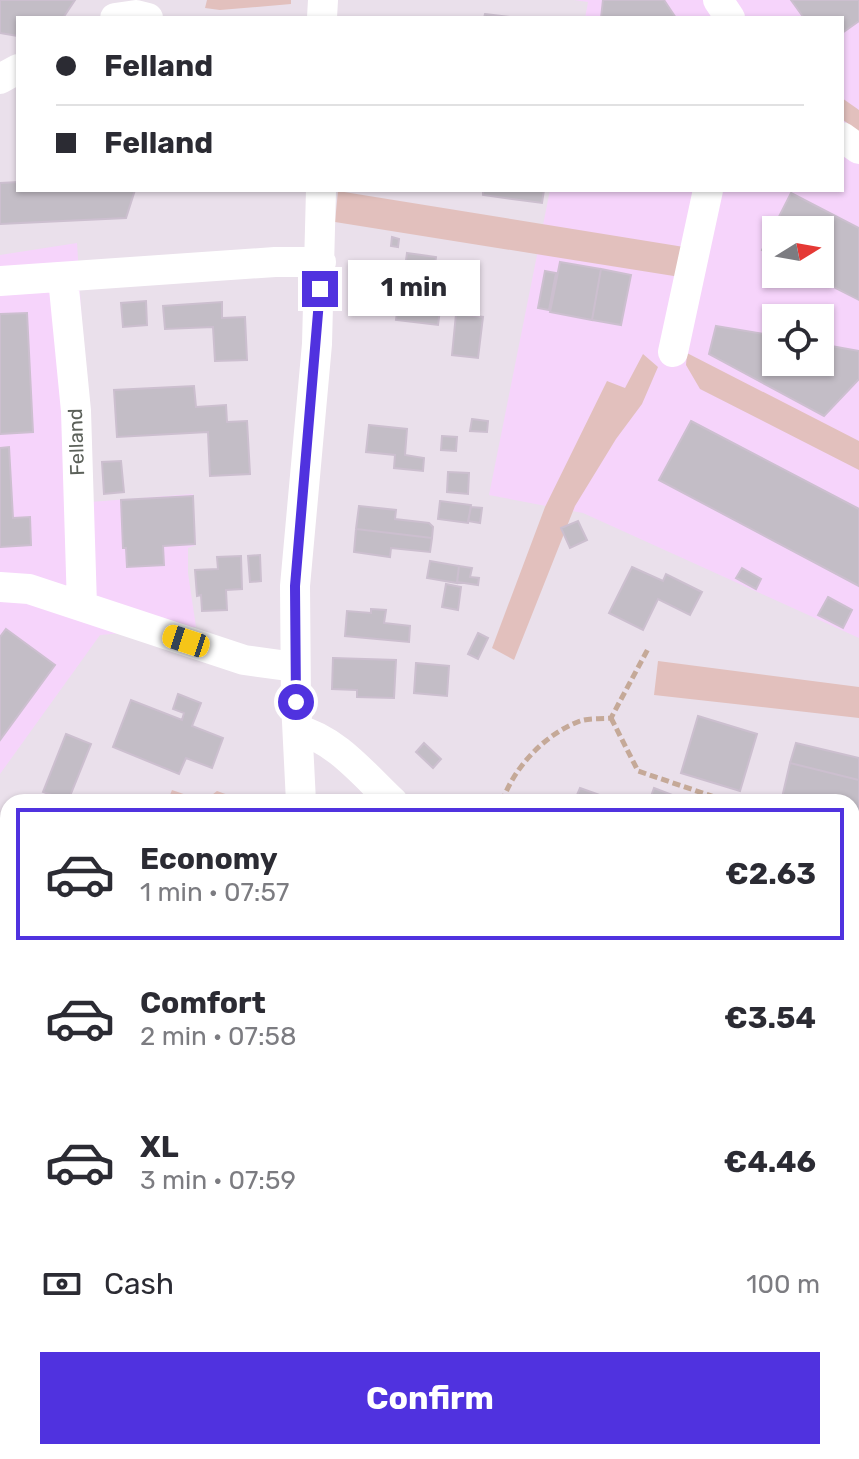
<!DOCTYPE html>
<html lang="en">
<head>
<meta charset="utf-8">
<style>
	:root { --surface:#fff; --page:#f2f2f3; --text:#2b2b33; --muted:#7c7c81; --line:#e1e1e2; --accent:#5032df }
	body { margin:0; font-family:Rubik,sans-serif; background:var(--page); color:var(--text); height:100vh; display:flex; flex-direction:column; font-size:30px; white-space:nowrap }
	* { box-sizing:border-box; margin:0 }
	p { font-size:26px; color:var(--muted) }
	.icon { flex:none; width:44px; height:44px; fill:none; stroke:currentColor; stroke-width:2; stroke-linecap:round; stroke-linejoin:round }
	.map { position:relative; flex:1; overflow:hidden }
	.panel { position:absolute; left:0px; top:794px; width:860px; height:666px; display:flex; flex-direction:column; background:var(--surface); border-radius:24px 24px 0 0; box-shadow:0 2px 6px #0004 }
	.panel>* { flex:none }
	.hud { position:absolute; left:16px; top:16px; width:828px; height:176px; border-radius:0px; box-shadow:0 2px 6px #0004; display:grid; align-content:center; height:176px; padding:0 40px; background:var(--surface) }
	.needle { width:52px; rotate:79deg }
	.buttons { position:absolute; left:762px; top:216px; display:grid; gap:16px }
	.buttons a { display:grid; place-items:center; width:72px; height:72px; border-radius:0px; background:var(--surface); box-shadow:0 2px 6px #0004; font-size:40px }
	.end { position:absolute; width:36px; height:36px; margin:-18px; border:10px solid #5032df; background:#fff; box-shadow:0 0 0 4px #fff }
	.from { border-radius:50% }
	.bubble { position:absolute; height:56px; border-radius:0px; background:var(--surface); box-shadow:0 2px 6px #0004; font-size:26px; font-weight:700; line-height:56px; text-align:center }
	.car { position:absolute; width:24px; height:48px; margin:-24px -12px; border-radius:10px; box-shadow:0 0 6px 2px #0007; background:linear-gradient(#f5c518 24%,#345 0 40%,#f5c518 0 76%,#345 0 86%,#f5c518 0) }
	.hud b { display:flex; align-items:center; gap:28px; height:76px; font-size:30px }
	.hud b+b { border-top:2px solid var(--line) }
	.hud i { width:20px; height:20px; background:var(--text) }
	ul { padding:14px 0 0; list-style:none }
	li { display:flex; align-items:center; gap:24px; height:132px; margin:0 16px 12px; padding:0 24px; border:4px solid transparent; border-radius:0px }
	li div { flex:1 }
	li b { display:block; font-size:30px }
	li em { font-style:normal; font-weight:700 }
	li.selected { border-color:var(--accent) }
	li>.icon { width:72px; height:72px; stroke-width:1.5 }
	.pay { display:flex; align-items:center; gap:20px; height:88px; padding:0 40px; font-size:30px }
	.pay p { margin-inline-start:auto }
	.primary-button { display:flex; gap:16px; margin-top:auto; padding:16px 40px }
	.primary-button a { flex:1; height:92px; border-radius:0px; background:var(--accent); color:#fff; font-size:32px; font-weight:700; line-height:92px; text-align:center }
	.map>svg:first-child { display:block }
</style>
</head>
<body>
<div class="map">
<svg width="859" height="1459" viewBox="0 0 859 1459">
	<rect width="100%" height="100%" fill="#eae0eb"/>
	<path fill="#f6d4fb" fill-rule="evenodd" d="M574,0h285v638l-276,-125 -94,-18 61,-305h292v-172h-257l3,-16zM776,230h44v44h-44zM776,318h44v44h-44z
		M77,243l9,145 4,114 103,-8 3,51 -8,3v25l8,54 -96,8 -100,139v-519z"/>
	<path fill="#e2c0bd" d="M207,0h84v4l-71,6 -15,-2z
		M842,98l17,12v22l-17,-13z
		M338,191l346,56 -4,30 -345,-55z
		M687,353l172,88v29l-159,-81 -14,-24z
		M643,354l15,13 -16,37 -26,35 -41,67 -61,154 -22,-12 53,-141 62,-126 18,7z
		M658,661l201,26v31l-205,-23z
		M172,790l32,11 13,-10 31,11h-81z
		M852,888l7,2v252l-7,-2z
		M852,1161l7,2v296h-275l3,-7h265z
		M0,1208l4,3 4,-1v106l-8,-2z
		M211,1452h204l14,7h-220z"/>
	<path fill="#c3bdc6" stroke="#ccbfcf" stroke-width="2" d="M0,0h75l-12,18h-45v18l-18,-3z
		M603,0h61l12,18h-75z
		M791,0h68v21l-17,12v-15h-38z
		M485,14l33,4h-34z
		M18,182v8h117l-9,28 -126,6v-41z
		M483,190h61l-2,13 -59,-8z
		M791,193l68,35v72l-51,-26h12v-44h-44v28l-14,-8z
		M392,237l7,2 -1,8 -7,-1z
		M407,253l29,4 -2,15 11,1 -7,52 -42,-5 3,-23 -26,-3 4,-29 28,3z
		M560,262l41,7 -9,51 -42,-8z
		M601,269l30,6 -10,50 -29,-5z
		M545,271l11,2 -7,37 -11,-2z
		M146,301l1,24 -24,2 -2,-24z
		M222,302v16l23,-1 2,43 -32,1 -2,-34 -48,2 -2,-23z
		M27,313l6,119 -33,2v-120z
		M456,314l27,3 -5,41 -26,-3z
		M716,326l60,10v26h44v-18l39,7v28l-35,37 -115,-62z
		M194,386l2,21 30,-2 1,17 20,-1 3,53 -40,2 -2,-44 -91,5 -3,-47z
		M472,419l16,2 -1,11 -17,-1z
		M691,421l168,88v77l-200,-106z
		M369,425l38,4 -2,26 19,3 -1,13 -29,-3 1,-13 -29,-3z
		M442,436l15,1 -1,14 -15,-1z
		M9,447l4,71 17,-1 1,28 -31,2v-99z
		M121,461l3,31 -20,2 -2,-32z
		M448,472l21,1 -1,21 -21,-2z
		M193,496l2,48 -32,2 1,19 -37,2 -1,-19h-3l-2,-48z
		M440,501l31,4 -3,18 -30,-4z
		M359,506l37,4 -1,9 34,4 4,4 -1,11 -76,-9z
		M471,507l11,1 -2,15 -12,-2z
		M578,521l9,19 -17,8 -9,-20z
		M356,529l76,9 -2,14 -39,-4 -1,9 -36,-5z
		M260,555l1,26 -11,1 -2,-26z
		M241,556l1,33 -16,1 1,20 -25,1 -1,-16 -4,1 -2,-26 23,-1 -1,-12z
		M430,561l29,5 -2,17 -30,-5z
		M459,566l13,2 -2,9 9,1 -1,7 -21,-3z
		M632,567l31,14 3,-7 36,18 -12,23 -32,-16 -15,31 -34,-17z
		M742,568l19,11 -5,10 -20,-11z
		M446,584l15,3 -3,23 -16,-3z
		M828,597l24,13 -9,18 -25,-13z
		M371,609l15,1 -2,13 26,3 -1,16 -64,-6 2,-25 24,2z
		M6,629l49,36 -55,75v-103z
		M478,633l10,5 -10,21 -10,-5z
		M333,658l63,2 -2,38 -37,-1v-7l-25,-1z
		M416,663l33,3 -2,30 -33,-3z
		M178,694l23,9 -9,23 31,12 -11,30 -26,-10 -7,16 -66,-27 18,-47 51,20 2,-7 -11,-4z
		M698,716l59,18 -17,57 -59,-18z
		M66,734l25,10 -23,57 -25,-9z
		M424,743l17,16 -8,9 -17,-16z
		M796,743l63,15v22l-69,-17z
		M790,763l69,17v109l-7,-2v-85h-71z
		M580,788l39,14h-45z
		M654,788l21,8 -3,6h-23z
		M0,861l8,3v60l-8,-3z
		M0,947l8,2v41l-8,-2z
		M6,1028l2,2 -1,40 -7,-7v-28z
		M0,1082l8,8v59l-8,8z
		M0,1438l8,2 1,18 -9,-2z
		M24,1452h33l18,6 -52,1z
		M77,1452h64l-2,7h-64z"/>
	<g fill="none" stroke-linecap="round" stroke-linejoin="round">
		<path stroke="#c5a998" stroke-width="5" stroke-dasharray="8 4" stroke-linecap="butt" d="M611,718l27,53 91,31
			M502,802c12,-35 43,-68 78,-81 9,-3 21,-2 31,-3l38,-71"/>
		<path stroke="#fff" stroke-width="30" d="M718,0l12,18
			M115,18l21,-3 12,3
			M322,18l1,-18
			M0,79l18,-10
			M842,137l17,12
			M63,278l13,133 6,195
			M0,281l275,-19h46
			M673,352l35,-162
			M0,587l29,2 215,71 51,7
			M298,730c38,9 67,46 95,72
			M301,802l-5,-100 -1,-116 22,-242 4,-154
			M852,1149l7,2
			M852,1391l7,2
			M186,1459l1,-7"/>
	</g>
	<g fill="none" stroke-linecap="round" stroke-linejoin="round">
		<path stroke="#5032df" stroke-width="10" d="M296,702l-1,-116 25,-297"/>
	</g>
	<g text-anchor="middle" stroke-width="6" stroke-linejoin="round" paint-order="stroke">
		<g font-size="20" fill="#5b6059" stroke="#fff">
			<text transform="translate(76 442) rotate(-92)" y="7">Felland</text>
		</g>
	</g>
</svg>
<div class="buttons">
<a><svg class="needle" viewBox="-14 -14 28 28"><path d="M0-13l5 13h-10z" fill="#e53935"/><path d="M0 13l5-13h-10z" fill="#7c7c81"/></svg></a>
<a><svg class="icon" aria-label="locate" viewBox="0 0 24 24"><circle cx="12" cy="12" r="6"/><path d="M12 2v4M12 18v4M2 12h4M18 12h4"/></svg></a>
</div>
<i class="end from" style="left:296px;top:702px"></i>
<i class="end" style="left:320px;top:289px"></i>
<div class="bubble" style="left:348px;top:260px;width:132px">1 min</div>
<i class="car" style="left:186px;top:641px;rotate:288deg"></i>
<div class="hud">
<b><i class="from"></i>Felland</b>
<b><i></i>Felland</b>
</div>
<section class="panel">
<ul>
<li class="selected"><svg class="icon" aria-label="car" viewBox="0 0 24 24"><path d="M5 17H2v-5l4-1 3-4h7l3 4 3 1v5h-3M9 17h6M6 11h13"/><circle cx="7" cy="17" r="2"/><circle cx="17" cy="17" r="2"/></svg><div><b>Economy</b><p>1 min · 07:57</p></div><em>€2.63</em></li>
<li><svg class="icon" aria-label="car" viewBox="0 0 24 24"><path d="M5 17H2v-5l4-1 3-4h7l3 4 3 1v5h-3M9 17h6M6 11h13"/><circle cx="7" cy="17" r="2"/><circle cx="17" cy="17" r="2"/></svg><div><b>Comfort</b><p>2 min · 07:58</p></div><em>€3.54</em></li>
<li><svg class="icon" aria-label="car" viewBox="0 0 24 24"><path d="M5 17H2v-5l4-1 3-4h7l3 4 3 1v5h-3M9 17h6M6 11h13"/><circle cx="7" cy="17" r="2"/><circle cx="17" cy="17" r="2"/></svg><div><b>XL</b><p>3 min · 07:59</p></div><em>€4.46</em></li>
</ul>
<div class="pay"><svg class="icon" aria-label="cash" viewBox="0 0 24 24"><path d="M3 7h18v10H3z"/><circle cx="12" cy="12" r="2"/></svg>Cash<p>100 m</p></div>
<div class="primary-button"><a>Confirm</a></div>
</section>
</div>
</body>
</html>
